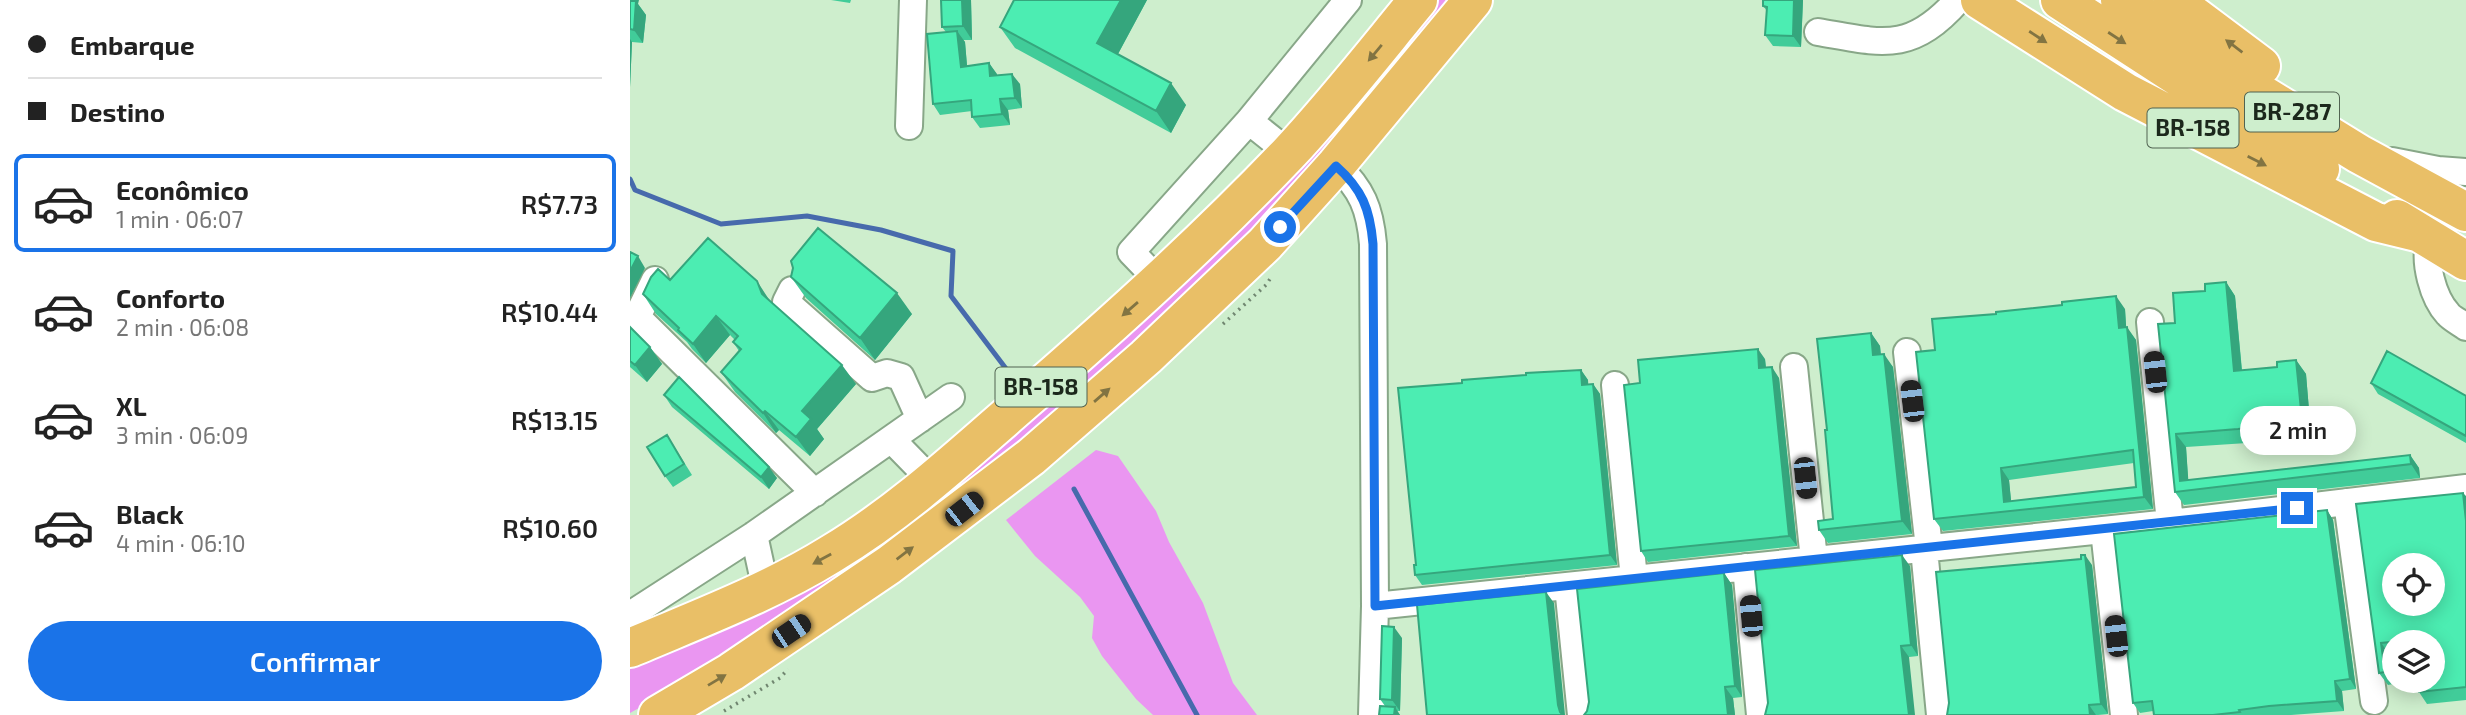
<!DOCTYPE html>
<html lang="pt">
<head>
<meta charset="utf-8">
<style>
	:root { --surface:#fff; --page:#f6f6f6; --text:#222; --muted:#767676; --line:#e0e0e0; --accent:#1a73e8 }
	body { margin:0; font-family:"Exo 2",sans-serif; background:var(--page); color:var(--text); height:100vh; display:flex; flex-direction:column; font-size:26px; white-space:nowrap }
	* { box-sizing:border-box; margin:0 }
	p { font-size:23px; color:var(--muted) }
	.icon { flex:none; width:38px; height:38px; fill:none; stroke:currentColor; stroke-width:2; stroke-linecap:round; stroke-linejoin:round }
	.map { position:relative; flex:1; overflow:hidden }
	.sheet { display:flex; flex-direction:column; background:var(--surface); width:630px }
	.sheet>* { flex:none }
	.top-card { display:grid; align-content:center; height:154px; padding:0 28px; background:var(--surface) }
	.fabs { position:absolute; left:1752px; top:553px; display:grid; gap:14px }
	.fabs a { display:grid; place-items:center; width:63px; height:63px; border-radius:50%; background:var(--surface); box-shadow:0 4px 18px #0003; font-size:35px }
	.end { position:absolute; width:32px; height:32px; margin:-16px; border:9px solid #1a73e8; background:#fff; box-shadow:0 0 0 4px #fff }
	.from { border-radius:50% }
	.bubble { position:absolute; height:49px; border-radius:24px; background:var(--surface); box-shadow:0 4px 18px #0003; font-size:23px; font-weight:600; line-height:49px; text-align:center }
	.car { position:absolute; width:21px; height:42px; margin:-21px -10px; border-radius:9px; box-shadow:0 0 5px 2px #0007; background:linear-gradient(#222 24%,#8ab4d8 0 40%,#222 0 76%,#8ab4d8 0 86%,#222 0) }
	.top-card b { display:flex; align-items:center; gap:24px; height:66px; font-size:26px }
	.top-card b+b { border-top:2px solid var(--line) }
	.top-card i { width:18px; height:18px; background:var(--text) }
	ul { padding:0; list-style:none }
	li { display:flex; align-items:center; gap:21px; height:98px; margin:0 14px 10px; padding:0 14px; border:4px solid transparent; border-radius:10px }
	li div { flex:1 }
	li b { display:block; font-size:26px }
	li em { font-style:normal; font-weight:600 }
	li.current { border-color:var(--accent) }
	li>.icon { width:63px; height:63px; stroke-width:1.5 }
	.primary-button { display:flex; gap:14px; margin-top:auto; padding:14px 28px }
	.primary-button a { flex:1; height:80px; border-radius:42px; background:var(--accent); color:#fff; font-size:28px; font-weight:600; line-height:80px; text-align:center }
	main { display:flex; flex:1; min-height:0 }
	.map>svg:first-child { display:block }
</style>
</head>
<body>
<main>
<section class="sheet">
<div class="top-card">
<b><i class="from"></i>Embarque</b>
<b><i></i>Destino</b>
</div>
<ul>
<li class="current"><svg class="icon" aria-label="car" viewBox="0 0 24 24"><path d="M5 17H2v-5l4-1 3-4h7l3 4 3 1v5h-3M9 17h6M6 11h13"/><circle cx="7" cy="17" r="2"/><circle cx="17" cy="17" r="2"/></svg><div><b>Econômico</b><p>1 min · 06:07</p></div><em>R$7.73</em></li>
<li><svg class="icon" aria-label="car" viewBox="0 0 24 24"><path d="M5 17H2v-5l4-1 3-4h7l3 4 3 1v5h-3M9 17h6M6 11h13"/><circle cx="7" cy="17" r="2"/><circle cx="17" cy="17" r="2"/></svg><div><b>Conforto</b><p>2 min · 06:08</p></div><em>R$10.44</em></li>
<li><svg class="icon" aria-label="car" viewBox="0 0 24 24"><path d="M5 17H2v-5l4-1 3-4h7l3 4 3 1v5h-3M9 17h6M6 11h13"/><circle cx="7" cy="17" r="2"/><circle cx="17" cy="17" r="2"/></svg><div><b>XL</b><p>3 min · 06:09</p></div><em>R$13.15</em></li>
<li><svg class="icon" aria-label="car" viewBox="0 0 24 24"><path d="M5 17H2v-5l4-1 3-4h7l3 4 3 1v5h-3M9 17h6M6 11h13"/><circle cx="7" cy="17" r="2"/><circle cx="17" cy="17" r="2"/></svg><div><b>Black</b><p>4 min · 06:10</p></div><em>R$10.60</em></li>
</ul>
<div class="primary-button"><a>Confirmar</a></div>
</section>
<div class="map">
<svg width="1836" height="715" viewBox="0 0 1836 715">
	<rect width="100%" height="100%" fill="#ceeecd"/>
	<path fill="#ea96f1" d="M798,0h25l-70,87 -164,182 -236,210 -241,172 -112,62v-54l256,-131z
		M466,450l22,6 38,55 13,31 34,61 30,80 24,32h-104l-17,-16 -34,-43 -10,-18 2,-22 -14,-19 -45,-41 -29,-36z"/>
	<g fill="none" stroke-linecap="round" stroke-linejoin="round">
		<path stroke="#476aac" stroke-width="5" d="M0,179l5,11 86,34 86,-8 74,14 72,21 -2,45 56,74
			M444,489l123,226"/>
		<g stroke="#88a788" stroke-width="30">
			<path id="minor" d="M1188,32c64,11 92,22 140,-32
				M619,121l40,32
				M279,126l4,-126
				M1762,161l46,9 28,2
				M706,165c26,24 34,44 37,79l2,362 -3,109
				M1800,241c-7,20 3,57 18,73 4,5 13,9 18,13
				M25,280l-16,33 2,8 174,172
				M529,281l-28,-29 118,-131 99,-121
				M162,290l-6,12 86,76 15,-5 14,4 19,42
				M1520,322l20,201
				M1277,352l22,196
				M1164,367l20,193
				M985,385l19,194
				M261,439l41,42
				M1717,502l27,199
				M1474,530l20,185
				M124,535l12,55
				M1294,549l16,166
				M1116,567l14,148
				M938,586l13,129
				M745,606l795,-83 296,-35
				M0,615l124,-80 197,-138"/>
		</g>
		<g stroke="#fff" stroke-width="42">
			<path id="highway" d="M1350,0l145,92 251,130 41,10
				M1430,0l260,169
				M1490,0l104,71 135,83 107,58
				M1543,0l88,66
				M1767,219l69,42
				M0,648c68,-29 138,-55 201,-94 70,-42 130,-98 191,-151 92,-80 182,-161 266,-249 46,-49 88,-103 130,-154
				M28,715l73,-43 158,-107 142,-108 115,-100 119,-113 71,-79 137,-165"/>
		</g>
		<path stroke="#708670" stroke-width="3.5" stroke-dasharray="2 5" stroke-linecap="butt" d="M593,324l43,-39 4,-6
			M94,711l56,-33 8,-9"/>
		<use href="#minor" stroke="#fff" stroke-width="26"/>
		<use href="#highway" stroke="#e9bf67" stroke-width="38"/>
	</g>
	<path fill="#41cc99" fill-rule="evenodd" d="M0,0l8,4 8,11 -3,28 -11,-1 -2,45z
		M201,0h20l-1,3z
		M311,0h30l1,40h-9l2,2 2,24 22,-3 8,12 23,9 2,24 -14,2 2,15 -30,3 -8,-11v-6l-32,4 -7,-11 13,-72 -4,-5z
		M384,0h133l-29,54 68,51 -15,28 -156,-85 -15,-21z
		M1133,0h40l-2,47 -28,-1 -8,-11 2,-24 -4,-5z
		M161,277l121,37 -37,46 -69,-62z
		M40,280l100,21 86,83 -39,45 7,10 -14,17 -31,-26 -3,3 -41,-41 -14,-20 18,-21 -6,-9 2,-2 -5,-5 -24,28 -14,-14 -5,-7 -31,-28 -13,-20z
		M1596,282l9,14 7,74 35,-3 19,-7 10,14 5,60 -30,2 1,2 -35,5 -61,4 2,33 222,-25 9,13 1,10 -236,27 -9,-13v-169l30,-32z
		M1495,309l1,18 10,13 17,169 -210,22 -9,-12 1,-169zM1504,463l2,24 -125,14 -2,-21z
		M0,327l20,20 12,17 -15,18 -17,-15z
		M1241,333l9,13 1,9 12,12 19,167 -84,9 -9,-13 14,-11 -6,-89z
		M1135,359l1,9 13,10 18,168 -149,16 -7,-11z
		M951,370l7,10v5l5,-1 7,10 17,171 -195,20 -7,-10 1,-10 46,-182z
		M1741,383l95,13v47l-88,-49z
		M34,395l113,83 -8,11 -97,-82z
		M37,435l25,40 -19,12 -8,-11z
		M1836,496v204l-39,4 -8,-12 13,-50h-38v13h-4l3,29 -5,1 -9,-12 -23,-169z
		M1697,510l6,10 23,169 -14,2 2,20 -53,4h-137l-1,-4 -13,2 -7,-10z
		M1462,565l16,149 -10,1h-151z
		M1280,566l8,90 -9,1 -144,58z
		M1094,573l8,12 10,112 -9,1 2,17h-151z
		M772,638l-2,73h-3l3,4h-21l6,-9 -5,-7z"/>
	<path fill="#35a67d" d="M0,0h9l-1,4 8,11 -3,28 -9,-13z
		M332,0h9l1,40 -9,-14z
		M491,0h26l-35,65 -15,-22z
		M1164,0h9l-2,47 -8,-11z
		M327,31l8,11 3,35 -7,-10z
		M0,39l2,3 -2,45z
		M359,63l8,11 1,12 -8,-10z
		M382,74l8,10 2,24 -7,-10z
		M541,83l15,22 -15,28 -15,-22z
		M370,99l8,11 2,15 -8,-11z
		M8,256l7,12 -15,30v-27z
		M127,281l13,20 6,13 -14,-20z
		M1596,282l9,14 8,88 -9,-13z
		M267,293l15,21 -37,46 -15,-22z
		M1486,296l9,13 2,31 -8,-12z
		M86,316l14,19 -24,28 -13,-19z
		M1497,327l9,13 17,169 -9,-12z
		M1241,333l9,13 2,22 -9,-13z
		M20,347l12,17 -15,18 -12,-17z
		M1128,349l7,10 2,20 -8,-11z
		M1254,354l9,13 19,167 -10,-13z
		M1666,360l10,14 5,60 -9,-14z
		M212,365l14,19 -39,45 7,10 -14,17 -14,-19 6,-26z
		M1142,367l7,11 18,168 -8,-10z
		M951,370l7,10 1,15 -7,-10z
		M963,384l7,10 17,171 -7,-10z
		M135,411l14,19 -3,3 -13,-20z
		M1642,423l9,13 1,2 -10,-13z
		M1546,434l10,13 3,43 -9,-9z
		M1780,455l9,13 1,10 -9,-14z
		M139,467l8,11 -8,11 -8,-12z
		M1371,468l8,12 3,30 -8,-8z
		M1833,493l3,3v25z
		M1697,510l6,10 23,169 -6,-10z
		M1272,555l8,11 8,90 -7,-11z
		M1455,555l7,10 16,149 -7,-10z
		M1094,573l8,12 10,112 -7,-11z
		M916,592l8,11 11,112h-3l-4,-10z
		M764,627l8,11 -2,73 -8,-11z
		M1751,643l9,12 3,29 -8,-12z
		M1271,646l8,11 6,58h-6z
		M1705,681l7,10 2,20 -7,-10z
		M1095,687l8,11 2,17h-7z
		M1459,705l7,10h-6z
		M765,707l5,8h-6z"/>
	<path fill="#4cedb2" stroke="#35a67d" stroke-width="2" fill-rule="evenodd" d="M311,0h21l1,26 -21,1z
		M384,0h107l-24,43 74,40 -15,28 -156,-84z
		M1133,0h31l-1,36 -28,-1 2,-28 -4,-1z
		M0,1h6l-2,29 -4,-1z
		M327,31l4,36 28,-4 1,13 22,-2 3,24 -15,1 2,15 -30,3 -1,-17 -38,4 -6,-70z
		M188,228l79,65 -37,45 -69,-61 2,-9 -2,-7z
		M78,238l49,43 5,13 80,71 -40,46 9,8 -15,18 -31,-26 -2,2 -42,-41 20,-23 -8,-7 5,-6 -22,-20 -23,28 -15,-14 1,-2 -36,-34 8,-17 7,-8 12,11z
		M0,252l8,4 -8,15z
		M1596,282l8,89 43,-4v-5l19,-2 6,60 -30,3v2l-34,4 -62,5 4,47 230,-26 1,9 -236,28 -17,-168 17,-1 -2,-30 32,-2v-7z
		M1486,296l3,32 8,-1 17,170 -210,22 -18,-167 19,-2 -3,-31 64,-5v-2l66,-7v-3zM1503,450l3,37 -132,15 -3,-34z
		M0,327l20,20 -15,18 -5,-4z
		M1241,333l2,22 11,-1 18,167 -83,9 -1,-9 15,-2 -8,-89h2l-10,-91z
		M1128,349l1,19 13,-1 17,169 -148,15 -17,-166 16,-2 -2,-23z
		M1757,351l79,45v40l-95,-53z
		M951,370l1,15 11,-1 17,171 -195,20 -1,-10h2l-18,-177 64,-5v-3l64,-5v-2z
		M49,377l90,90 -8,10 -97,-82z
		M37,435l17,29 -19,12 -18,-29z
		M1833,493l3,28v166l-47,5 -2,-11h15v-39h-21v-2l-30,3 4,29 -6,1 -23,-169zM1764,565h38v39h-38z
		M1697,510l23,169 -15,2 2,20 -68,5 -30,4 1,2 -27,3h-59l-2,-14 -19,2 -19,-169z
		M1272,555l9,90 -10,1 8,69h-144l3,-12 -13,-133z
		M1451,555h4l16,149 -12,1 1,10h-143l2,-12 -13,-131 145,-13z
		M1094,573l11,113 -10,1 3,28h-144l3,-4 2,-9 -12,-113z
		M916,592l12,113 2,7 3,3h-136l-10,-110z
		M752,626l12,1 -2,73 -12,-1z
		M750,706l15,1 -1,8h-15z"/>
	<defs><path id="oneway-solid" d="M-6-.8H1V-3.2L6.5 0L1 3.2V.8H-6Z" transform="scale(1.75)"/></defs>
	<g fill="#827442">
		<use href="#oneway-solid" transform="translate(1408 37) rotate(33)"/>
		<use href="#oneway-solid" transform="translate(1487 38) rotate(33)"/>
		<use href="#oneway-solid" transform="translate(1604 46) rotate(-143)"/>
		<use href="#oneway-solid" transform="translate(745 53) rotate(130)"/>
		<use href="#oneway-solid" transform="translate(1627 161) rotate(27)"/>
		<use href="#oneway-solid" transform="translate(500 309) rotate(139)"/>
		<use href="#oneway-solid" transform="translate(472 395) rotate(-41)"/>
		<use href="#oneway-solid" transform="translate(275 553) rotate(-37)"/>
		<use href="#oneway-solid" transform="translate(192 559) rotate(151)"/>
		<use href="#oneway-solid" transform="translate(87 680) rotate(-31)"/>
	</g>
	<g fill="none" stroke-linecap="round" stroke-linejoin="round">
		<path stroke="#1a73e8" stroke-width="9" d="M650,227l56,-61c26,23 34,43 37,78l2,362 922,-98"/>
	</g>
	<g text-anchor="middle" stroke-width="5" stroke-linejoin="round" paint-order="stroke">
		<g fill="#ceeecd" stroke="#516351" stroke-width="2">
			<rect x="1615" y="92.5" width="94" height="39" rx="5"/>
			<rect x="1517.5" y="108.5" width="91" height="39" rx="5"/>
			<rect x="365.5" y="367.5" width="91" height="39" rx="5"/>
		</g>
		<g font-size="23" font-weight="bold" fill="#1c281c">
			<text x="1662" y="120">BR-287</text>
			<text x="1563" y="136">BR-158</text>
			<text x="411" y="395">BR-158</text>
		</g>
	</g>
</svg>
<div class="fabs">
<a><svg class="icon" aria-label="locate" viewBox="0 0 24 24"><circle cx="12" cy="12" r="6"/><path d="M12 2v4M12 18v4M2 12h4M18 12h4"/></svg></a>
<a><svg class="icon" aria-label="layers" viewBox="0 0 24 24"><path d="M12 4l9 5-9 5-9-5zM3 14l9 5 9-5"/></svg></a>
</div>
<i class="end from" style="left:650px;top:227px"></i>
<i class="end" style="left:1667px;top:508px"></i>
<div class="bubble" style="left:1610px;top:406px;width:116px">2 min</div>
<i class="car" style="left:1525px;top:372px;rotate:354deg"></i>
<i class="car" style="left:1282px;top:401px;rotate:353deg"></i>
<i class="car" style="left:1175px;top:478px;rotate:174deg"></i>
<i class="car" style="left:334px;top:509px;rotate:52deg"></i>
<i class="car" style="left:1121px;top:616px;rotate:355deg"></i>
<i class="car" style="left:161px;top:631px;rotate:56deg"></i>
<i class="car" style="left:1486px;top:636px;rotate:354deg"></i>
</div>
</main>
</body>
</html>
